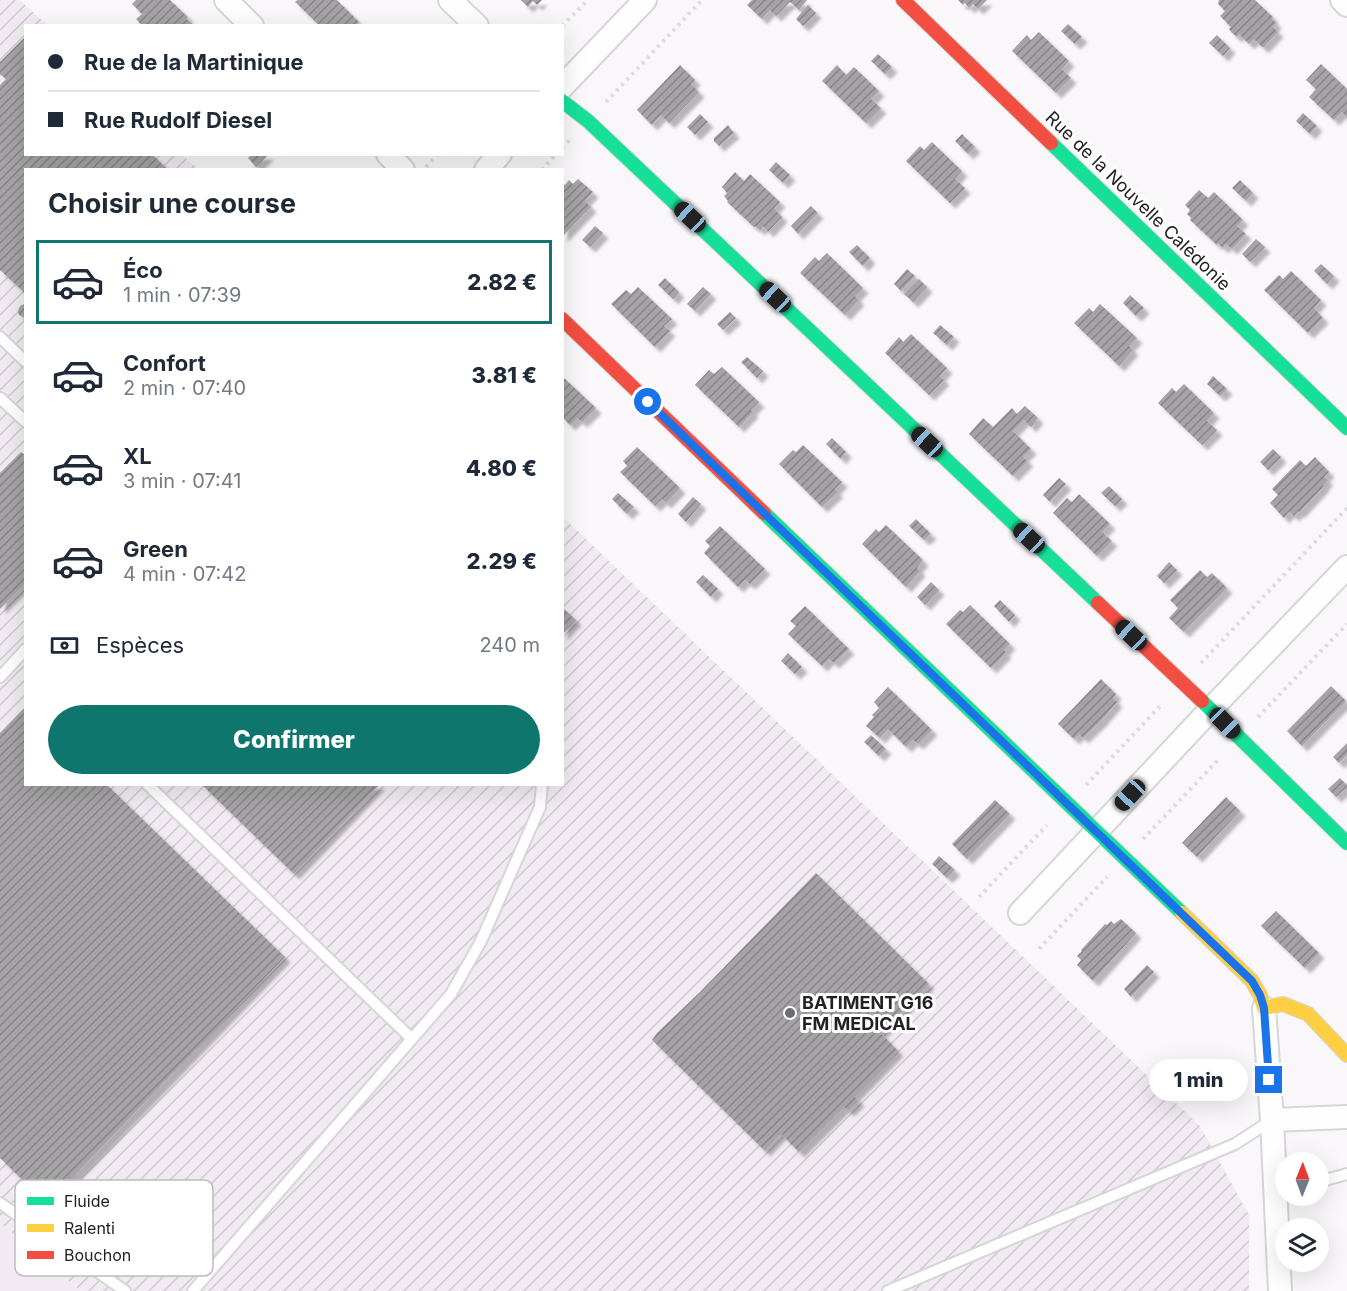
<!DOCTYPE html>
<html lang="fr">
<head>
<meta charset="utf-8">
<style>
	:root { --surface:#fff; --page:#f2f2f3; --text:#1f2937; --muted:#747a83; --line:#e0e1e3; --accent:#0f766e }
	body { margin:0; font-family:Inter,sans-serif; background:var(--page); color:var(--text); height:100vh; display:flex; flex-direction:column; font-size:22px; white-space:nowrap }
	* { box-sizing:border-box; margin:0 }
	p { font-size:20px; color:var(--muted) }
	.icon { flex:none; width:33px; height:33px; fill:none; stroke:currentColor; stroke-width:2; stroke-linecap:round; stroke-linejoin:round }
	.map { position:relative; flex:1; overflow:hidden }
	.drawer { position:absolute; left:24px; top:168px; width:540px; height:618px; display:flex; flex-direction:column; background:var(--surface); border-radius:0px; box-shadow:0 6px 24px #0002 }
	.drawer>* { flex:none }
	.banner { position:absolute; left:24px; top:24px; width:540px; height:132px; border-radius:0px; box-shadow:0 6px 24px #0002; display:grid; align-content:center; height:132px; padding:0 24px; background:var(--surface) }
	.needle { width:39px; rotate:1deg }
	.tools { position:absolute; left:1275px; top:1152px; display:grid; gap:12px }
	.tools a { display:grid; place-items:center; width:54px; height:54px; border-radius:50%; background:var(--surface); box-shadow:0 6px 24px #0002; font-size:30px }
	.end { position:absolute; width:27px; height:27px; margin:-14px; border:8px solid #1a73e8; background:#fff; box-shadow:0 0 0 3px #fff }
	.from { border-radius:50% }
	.bubble { position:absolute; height:42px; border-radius:21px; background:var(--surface); box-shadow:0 6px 24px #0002; font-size:20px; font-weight:800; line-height:42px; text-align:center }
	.car { position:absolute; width:18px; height:36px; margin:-18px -9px; border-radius:8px; box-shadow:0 0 4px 2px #0007; background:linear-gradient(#222 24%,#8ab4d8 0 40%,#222 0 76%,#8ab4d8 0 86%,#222 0) }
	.banner b { display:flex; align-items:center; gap:21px; height:57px; font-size:22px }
	.banner b+b { border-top:2px solid var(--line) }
	.banner i { width:15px; height:15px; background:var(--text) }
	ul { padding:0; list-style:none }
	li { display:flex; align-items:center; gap:18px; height:84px; margin:0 12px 9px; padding:0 12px; border:3px solid transparent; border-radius:0px }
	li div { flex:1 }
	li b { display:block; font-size:22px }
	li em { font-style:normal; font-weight:800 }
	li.on { border-color:var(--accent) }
	li>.icon { width:54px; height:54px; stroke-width:1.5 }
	h2 { padding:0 24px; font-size:27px; line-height:72px }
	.pay { display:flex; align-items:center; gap:15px; height:66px; padding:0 24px; font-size:22px }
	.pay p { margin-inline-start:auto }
	.button { display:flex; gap:12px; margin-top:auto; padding:12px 24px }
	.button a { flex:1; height:69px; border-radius:36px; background:var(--accent); color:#fff; font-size:24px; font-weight:800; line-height:69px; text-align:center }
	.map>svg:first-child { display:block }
</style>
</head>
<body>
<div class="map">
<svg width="1347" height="1291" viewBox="0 0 1347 1291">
	<defs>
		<pattern id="industrial-furrows" width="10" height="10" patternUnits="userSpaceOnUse" patternTransform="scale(1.5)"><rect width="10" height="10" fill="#f1eaf2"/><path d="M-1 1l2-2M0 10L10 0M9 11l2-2" fill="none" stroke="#cec8cf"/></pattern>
		<pattern id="building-hatch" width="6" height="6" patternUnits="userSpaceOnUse" patternTransform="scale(1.5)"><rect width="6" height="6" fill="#a5a3a5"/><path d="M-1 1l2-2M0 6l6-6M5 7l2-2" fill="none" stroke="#868486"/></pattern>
		<filter id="shadow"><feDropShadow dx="5.5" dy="5.5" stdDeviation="1.5" flood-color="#0004"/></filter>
	</defs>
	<rect width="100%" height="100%" fill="#f9f7fa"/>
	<path fill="#f1eaf2" d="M0,1223l81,68h-81z"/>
	<path fill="url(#industrial-furrows)" d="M0,0h20l27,25 -21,1v128l156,1 16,14 -172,1v614h536l1,-267 637,609 49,89v76h-1168l-81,-68z"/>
	<path fill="url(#building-hatch)" filter="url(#shadow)" d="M136,0h34l18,17 -2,2 6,4 -2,3h-48l-6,-7 6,-5 -10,-10z
		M298,0h39l22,22 -4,4h-35l-25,-24z
		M521,0h21l-5,5 -4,-4 -5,6z
		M752,0h55l-8,10 -9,-8 -14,14 -6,-6 -8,9 -15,-14z
		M958,0h29l-9,9 -5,-5 -4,4 -4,-5 -2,2z
		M1219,0h36l18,17 -1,2 4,4 -3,4 5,5 -14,15h-2l-8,-8 -5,5 -10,-10 -2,3 -5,-4 -3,-4 2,-2 -11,-11 5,-5 -7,-7z
		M808,5l8,8 -13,13 -7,-7z
		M1068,24l14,13 -7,7 -14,-13z
		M1039,32l30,29 -7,8 9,9 -15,15 -44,-42 15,-16 4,5z
		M1217,35l13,13 -7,8 -14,-13z
		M26,36v118h126l16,16h-142v124l-26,-24v-185l6,-6 -6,-5v-12z
		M878,54l14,13 -7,7 -14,-13z
		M1321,64l26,25v29l-5,-6 -8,8 -25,-23 7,-8 -10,-9z
		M680,65l15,15 -4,4 8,8 -30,31 -8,-8 -9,10 -15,-15z
		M837,65l9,10 8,-8 25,24 -8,8 10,9 -15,15 -44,-42z
		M1303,113l14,13 -7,8 -14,-13z
		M700,114l8,8 -13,13 -8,-8z
		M728,125l6,8 -15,13 -5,-5v-3z
		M962,134l13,13 -7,7 -13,-13z
		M932,142l30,29 -7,8 10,9 -15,15 -44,-42 14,-15 4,4z
		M252,154h17l-13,13 -8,-9z
		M776,162l14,13 -7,8 -14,-13z
		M735,172l9,9 6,-7 30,28 -6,6 8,9 -14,15 -5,-6 -3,4 -5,-4 -1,1 -27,-25 1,-1 -4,-5 3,-3 -5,-6z
		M578,179l15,13 -8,9 6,6 -29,30v-54l3,2 4,-5 4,4z
		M1240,180l13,13 -7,8 -14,-13z
		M1199,190l9,8 6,-6 29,28 -6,6 9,8 -14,15 -6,-5 -3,4 -5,-5 -1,2 -27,-25 1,-2 -4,-4 3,-4 -5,-5z
		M811,206l7,7 -20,21 -7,-8z
		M595,226l8,7 -13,14 -8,-7z
		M1256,239l9,8 -15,15 -8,-8z
		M857,245l13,13 -7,8 -14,-14z
		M827,253l36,35 -8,8 4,4 -14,15 -45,-42 15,-16 4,4z
		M1321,264l13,12 -7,8 -13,-13z
		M907,269l8,7 -14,15 -7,-7z
		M1291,271l30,29 -7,8 9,10 -15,15 -44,-43 15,-15 4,4z
		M665,278l14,14 -6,7 -15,-14z
		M919,279l8,8 -14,15 -9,-8z
		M638,287l34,32 -8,7 6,5 -15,16 -44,-43 15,-14 5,4z
		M703,287l8,7 -16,17 -8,-7z
		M1130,295l14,13 -8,8 -13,-13z
		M26,303v16l-7,-4 -1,-4 2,-5z
		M1100,304l37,34 -8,8 4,4 -14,16 -45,-43 15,-15 4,4z
		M730,312l6,6 -13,12 -6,-6z
		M940,325l14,12 -7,8 -14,-12z
		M911,334l36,34 -7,8 4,4 -15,15 -44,-42 14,-16 4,5z
		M747,357l16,14 -6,7 -16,-16z
		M722,367l37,35 -8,8 2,2 -14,15 -44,-42 14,-15 5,4z
		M562,376l34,32 -14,14 -5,-4 -7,7 -8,-8z
		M1213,376l14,13 -7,7 -13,-12z
		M1184,384l30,29 -7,8 10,9 -15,15 -44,-42 14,-15 4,4z
		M1025,406l13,12 -7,9 -7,-7 -11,11 18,18 -8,8 5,4 -15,15 -44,-42 14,-16 10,9 19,-19 5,6z
		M832,438l14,14 -5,7 -15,-15z
		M803,445l39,37 -7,7 3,3 -16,15 -43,-43 14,-14 3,2z
		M637,447l43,41 -14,15 -4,-4 -7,7 -35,-34 7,-6 -4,-5z
		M1273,449l8,8 -13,13 -8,-8z
		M21,452l5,4v127l-26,26v-136z
		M1315,457l14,15 -5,5 4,3 -5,5 1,1 -25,27 -1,-2 -4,5 -5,-4 -5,6 -14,-15 8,-8 -6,-6 28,-29 6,6z
		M1059,478l7,6 -16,18 -7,-7z
		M1109,486l13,13 -7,7 -14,-13z
		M618,493l16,14 -7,7 -15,-15z
		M1079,494l31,30 -8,8 10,9 -15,15 -44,-43 14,-15 5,4z
		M693,497l8,7 -15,18 -8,-8z
		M916,519l15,15 -7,6 -15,-14z
		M886,525l37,35 -6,8 3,3 -14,16 -44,-43 14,-15 3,3z
		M720,526l45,43 -15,15 -5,-4 -7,7 -34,-34 6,-7 -5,-5z
		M1169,562l8,8 -13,13 -7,-7z
		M1200,570l7,7 5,-4 15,15 -43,44 -15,-14 9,-10 -8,-8z
		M703,575l15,14 -7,8 -15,-15z
		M931,582l8,8 -14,15 -8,-8z
		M1000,600l15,15 -6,7 -15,-16z
		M970,605l40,39 -6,6 2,3 -15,15 -45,-44 14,-14 3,2z
		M805,606l44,43 -15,14 -5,-4 -7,7 -34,-32 8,-8 -6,-5z
		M562,607l14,13 -14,15z
		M788,653l14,14 -7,7 -14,-13z
		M1101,679l15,15 -3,4 4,4 -16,19 -18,17 -4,-4 -5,5 -16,-15z
		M1331,686l15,15 -44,45 -15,-15z
		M888,687l44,43 -14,14 -5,-4 -7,7 -18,-18 -8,9 -14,-12 8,-9 -2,-2 7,-7 -5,-6z
		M26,706v78h80l179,173 -238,247 -47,-46v-425z
		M871,735l15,14 -7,7 -15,-14z
		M1347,743v12l-8,8 -6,-6z
		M1340,778l7,7v2l-11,10 -8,-8z
		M201,784h179l-86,90z
		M1226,797l14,14 -43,46 -15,-14z
		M995,800l15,14 -43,45 -15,-15z
		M939,856l16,14 -8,8 -15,-14z
		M816,873l113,111 -48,49 17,18 -44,45 5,5 -10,10 -5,-4 -45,45 -18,-18 -16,17 -113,-111 5,-7 43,-41z
		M1276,911l43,42 -14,15 -44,-42z
		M1121,919l15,14 -43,48 -16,-16 4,-5 -4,-4 5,-5 -1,-1 24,-26 2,1 4,-4 3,3z
		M1147,965l7,7 -23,25 -7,-8z"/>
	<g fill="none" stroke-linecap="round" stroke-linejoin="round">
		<g stroke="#d6d5d7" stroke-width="14">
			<path id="lane" d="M0,337l26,25
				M0,398l26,24
				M0,677l26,-28
				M147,784l265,255
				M1318,1182l29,-8
				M0,1203l125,88
				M193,1291l258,-297 30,-53 59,-134 2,-23
				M888,1291l347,-147 37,-24"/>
		</g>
		<g stroke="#d6d5d7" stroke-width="26">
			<path id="street" d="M226,0l26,26
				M450,0l27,26
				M1342,0l5,5
				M562,87l83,-87
				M388,154l15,16
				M486,170l14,-16
				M1020,913l191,-204 136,-142
				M1264,1008l8,112 8,171
				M1272,1120l75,-3"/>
		</g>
		<g stroke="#d6d5d7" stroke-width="16">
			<path id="fast" d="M562,101l26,20 510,482
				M1051,143l296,285
				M764,513l418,400
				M1202,701l145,142"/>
		</g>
		<g stroke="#d6d5d7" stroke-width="16">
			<path id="slow" d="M1182,913l70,68 8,14 4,13 19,-4 25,10 39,41"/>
		</g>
		<g stroke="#d6d5d7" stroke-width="16">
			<path id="jam" d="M903,0l148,143
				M562,319l202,194
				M1098,603l104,98"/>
		</g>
		<path stroke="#dcdcdc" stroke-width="4" stroke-dasharray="3 4.5" stroke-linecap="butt" d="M562,26l26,-26
			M606,102l96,-102
			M562,148l8,-8
			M426,167l12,-13
			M542,170l14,-16
			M1201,663l146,-155
			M1258,717l89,-93
			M1086,785l77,-82
			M1143,839l77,-81
			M979,897l68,-72
			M1039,949l68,-72"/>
		<use href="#lane" stroke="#fefefe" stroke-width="10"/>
		<use href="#street" stroke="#fefefe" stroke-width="22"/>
		<use href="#fast" stroke="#16e098" stroke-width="14"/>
		<use href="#slow" stroke="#ffcf43" stroke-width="14"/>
		<use href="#jam" stroke="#f24e42" stroke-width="14"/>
	</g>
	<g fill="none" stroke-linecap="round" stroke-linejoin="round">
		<path stroke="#1a73e8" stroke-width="8" d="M648,402l604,579 8,14 4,13 5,72"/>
	</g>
	<circle fill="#6d6c6e" stroke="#fff" stroke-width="2" cx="790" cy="1013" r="6"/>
	<g text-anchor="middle" stroke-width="6" stroke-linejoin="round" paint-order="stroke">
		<g font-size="18" fill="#222123" stroke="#fff">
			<text transform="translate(1138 201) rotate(44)" y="6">Rue de la Nouvelle Calédonie</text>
		</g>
		<g font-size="18" font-weight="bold" fill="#222123" stroke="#fff" text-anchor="start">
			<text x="802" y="1009">BATIMENT G16<tspan x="802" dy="21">FM MEDICAL</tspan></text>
		</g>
	</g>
	<rect x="15" y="1180" width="198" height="96" rx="9" fill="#fff" stroke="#bdbcbd" stroke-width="1.5"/>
	<rect x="27" y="1197" width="27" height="8" fill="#16e098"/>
	<rect x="27" y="1224" width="27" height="8" fill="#ffcf43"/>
	<rect x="27" y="1251" width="27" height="8" fill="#f24e42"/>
	<g font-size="16" fill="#222123">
		<text x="64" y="1207">Fluide</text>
		<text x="64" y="1234">Ralenti</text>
		<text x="64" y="1261">Bouchon</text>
	</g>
</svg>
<div class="tools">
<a><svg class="needle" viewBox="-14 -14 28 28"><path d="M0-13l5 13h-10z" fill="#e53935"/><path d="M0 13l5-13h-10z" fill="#747a83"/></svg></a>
<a><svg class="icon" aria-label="layers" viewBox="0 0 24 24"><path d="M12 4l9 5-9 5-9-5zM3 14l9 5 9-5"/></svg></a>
</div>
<i class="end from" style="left:648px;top:402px"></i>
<i class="end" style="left:1269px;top:1080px"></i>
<div class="bubble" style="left:1149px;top:1059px;width:99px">1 min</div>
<i class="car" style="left:690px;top:217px;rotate:313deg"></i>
<i class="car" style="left:775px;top:297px;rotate:313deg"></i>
<i class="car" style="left:927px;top:442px;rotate:313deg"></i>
<i class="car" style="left:1029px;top:538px;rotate:313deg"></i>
<i class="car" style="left:1131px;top:635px;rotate:313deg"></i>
<i class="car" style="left:1225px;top:723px;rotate:135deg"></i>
<i class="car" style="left:1130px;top:795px;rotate:223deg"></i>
<div class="banner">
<b><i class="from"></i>Rue de la Martinique</b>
<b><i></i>Rue Rudolf Diesel</b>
</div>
<section class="drawer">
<h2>Choisir une course</h2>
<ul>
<li class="on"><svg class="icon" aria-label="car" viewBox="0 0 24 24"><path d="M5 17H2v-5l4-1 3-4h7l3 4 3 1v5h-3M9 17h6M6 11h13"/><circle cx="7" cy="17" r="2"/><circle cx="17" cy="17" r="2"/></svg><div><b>Éco</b><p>1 min · 07:39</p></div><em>2.82 €</em></li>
<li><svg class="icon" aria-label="car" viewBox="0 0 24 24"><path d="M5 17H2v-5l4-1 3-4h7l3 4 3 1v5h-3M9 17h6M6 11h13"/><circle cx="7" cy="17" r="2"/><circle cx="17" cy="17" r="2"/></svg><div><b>Confort</b><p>2 min · 07:40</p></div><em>3.81 €</em></li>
<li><svg class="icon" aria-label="car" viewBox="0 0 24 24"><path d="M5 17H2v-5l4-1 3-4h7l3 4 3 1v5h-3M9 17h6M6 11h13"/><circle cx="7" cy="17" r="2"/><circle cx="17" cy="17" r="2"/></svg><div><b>XL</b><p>3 min · 07:41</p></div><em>4.80 €</em></li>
<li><svg class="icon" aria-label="car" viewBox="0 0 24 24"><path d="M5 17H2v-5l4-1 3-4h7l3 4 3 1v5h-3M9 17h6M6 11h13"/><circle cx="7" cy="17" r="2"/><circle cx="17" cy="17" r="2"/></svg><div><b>Green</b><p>4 min · 07:42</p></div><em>2.29 €</em></li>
</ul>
<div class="pay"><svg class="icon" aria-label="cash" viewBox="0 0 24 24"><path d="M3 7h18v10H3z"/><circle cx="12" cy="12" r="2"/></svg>Espèces<p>240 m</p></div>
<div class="button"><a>Confirmer</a></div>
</section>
</div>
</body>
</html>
